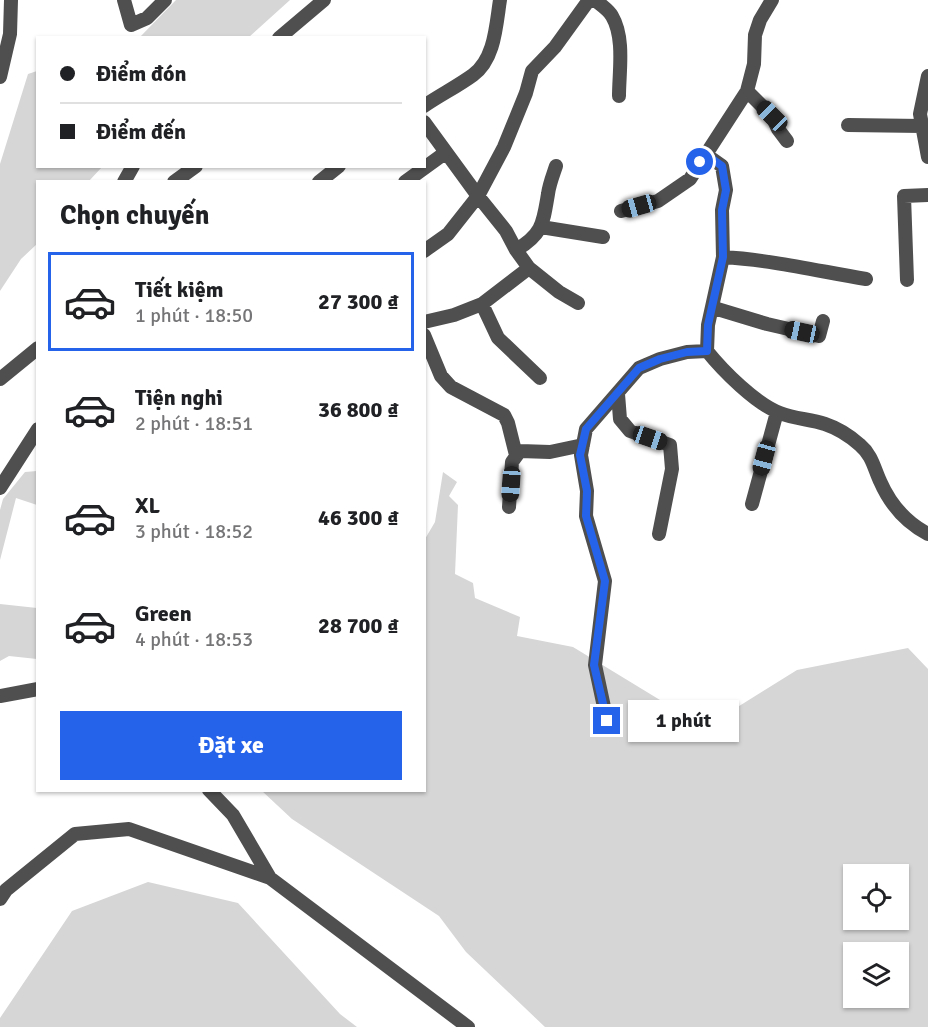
<!DOCTYPE html>
<html lang="vi">
<head>
<meta charset="utf-8">
<style>
	:root { --surface:#fff; --page:#f6f6f6; --text:#202124; --muted:#757577; --line:#e0e0e0; --accent:#2563eb }
	body { margin:0; font-family:Signika,sans-serif; background:var(--page); color:var(--text); height:100vh; display:flex; flex-direction:column; font-size:22px; white-space:nowrap }
	* { box-sizing:border-box; margin:0 }
	p { font-size:20px; color:var(--muted) }
	.icon { flex:none; width:33px; height:33px; fill:none; stroke:currentColor; stroke-width:2; stroke-linecap:round; stroke-linejoin:round }
	.map { position:relative; flex:1; overflow:hidden }
	.panel { position:absolute; left:36px; top:180px; width:390px; height:612px; display:flex; flex-direction:column; background:var(--surface); border-radius:0px; box-shadow:0 2px 4px #0004 }
	.panel>* { flex:none }
	.banner { position:absolute; left:36px; top:36px; width:390px; height:132px; border-radius:0px; box-shadow:0 2px 4px #0004; display:grid; align-content:center; height:132px; padding:0 24px; background:var(--surface) }
	.buttons { position:absolute; left:843px; top:864px; display:grid; gap:12px }
	.buttons a { display:grid; place-items:center; width:66px; height:66px; border-radius:0px; background:var(--surface); box-shadow:0 2px 4px #0004; font-size:30px }
	.end { position:absolute; width:27px; height:27px; margin:-14px; border:8px solid #2563eb; background:#fff; box-shadow:0 0 0 3px #fff }
	.from { border-radius:50% }
	.bubble { position:absolute; height:42px; border-radius:0px; background:var(--surface); box-shadow:0 2px 4px #0004; font-size:20px; font-weight:700; line-height:42px; text-align:center }
	.car { position:absolute; width:18px; height:36px; margin:-18px -9px; border-radius:8px; box-shadow:0 0 4px 2px #0007; background:linear-gradient(#222 24%,#8ab4d8 0 40%,#222 0 76%,#8ab4d8 0 86%,#222 0) }
	.banner b { display:flex; align-items:center; gap:21px; height:57px; font-size:22px }
	.banner b+b { border-top:2px solid var(--line) }
	.banner i { width:15px; height:15px; background:var(--text) }
	ul { padding:0; list-style:none }
	li { display:flex; align-items:center; gap:18px; height:99px; margin:0 12px 9px; padding:0 12px; border:3px solid transparent; border-radius:0px }
	li div { flex:1 }
	li b { display:block; font-size:22px }
	li em { font-style:normal; font-weight:700 }
	li.selected { border-color:var(--accent) }
	li>.icon { width:54px; height:54px; stroke-width:1.5 }
	h2 { padding:0 24px; font-size:27px; line-height:72px }
	.primary-button { display:flex; gap:12px; margin-top:auto; padding:12px 24px }
	.primary-button a { flex:1; height:69px; border-radius:0px; background:var(--accent); color:#fff; font-size:24px; font-weight:700; line-height:69px; text-align:center }
	.map>svg:first-child { display:block }
</style>
</head>
<body>
<div class="map">
<svg width="928" height="1027" viewBox="0 0 928 1027">
	<rect width="100%" height="100%" fill="#fff"/>
	<path fill="#d6d6d6" fill-rule="evenodd" d="M176,0h114l-41,37h-109z
		M37,71l1,95 64,1 -13,14 -51,1 -1,62 -16,15 -21,32v-127l28,-90z
		M37,471v34l-21,-7 -16,62v-50l3,-11 22,-27z
		M443,472l14,10 -8,14 9,9 -3,69 18,9 2,15 45,19 -3,19 56,11 110,67 53,-6 61,-38 111,-22 20,21v358h-383l-79,-75 -27,-36 -147,-97 -30,-28 162,-1 1,-251 10,-17zM854,874h44v46h-44zM854,952h44v46h-44z
		M0,604l37,4v51l-28,-3 -9,5z
		M148,882l90,21 102,111 17,13h-357v-9l72,-107z"/>
	<g fill="none" stroke-linecap="round" stroke-linejoin="round">
		<path stroke="#4f4f4f" stroke-width="14" d="M124,0l7,25 16,-7 18,-18
			M595,0c6,5 14,10 17,16 13,22 7,56 7,80
			M279,38l45,-38
			M928,76l-8,38 8,43
			M0,77l10,-43 1,-34
			M747,91l25,25 6,13 9,12
			M424,106c16,-11 34,-20 49,-31 22,-16 23,-50 27,-75
			M424,122l54,74 28,35 10,19 13,18 30,24 19,11
			M848,125l74,1
			M124,182l9,-16
			M174,182l22,-16
			M319,182l20,-16
			M405,182l40,-29
			M621,211l37,-10 32,-22 57,-88 7,-27 1,-29 5,-15 12,-20
			M541,227l62,10
			M516,250c27,-16 27,-27 32,-56 1,-9 5,-19 8,-28
			M424,251l24,-17 30,-38 26,-49 22,-54 6,-22 23,-24 34,-47
			M723,257c49,3 95,14 143,22
			M907,280l-3,-84 24,-1
			M482,304l16,34 42,40
			M714,308l53,16 52,12 4,-15
			M424,322l30,-7 28,-11 47,-36
			M424,335l17,41 10,11 53,28 4,8 8,32
			M707,351c16,20 49,53 73,62 15,6 30,6 45,11 12,4 25,12 35,21 12,10 14,23 20,36 10,23 25,41 48,53
			M0,379l38,-31
			M618,394l2,25 10,12 40,14 2,24 -13,65
			M0,488l38,-59
			M752,504l25,-92
			M509,507l3,-45 8,-11 30,1 33,-7
			M0,696l38,-7
			M607,721l-12,-56 10,-84 -19,-65 1,-25 -6,-36 5,-26 53,-61 21,-9 27,-7 20,-1 1,-26 15,-68 -1,-47 4,-20 -4,-24 -17,-12
			M209,790l24,25 37,63 198,149
			M0,899l6,-9 69,-56 54,-5 141,49"/>
	</g>
	<g fill="none" stroke-linecap="round" stroke-linejoin="round">
		<path stroke="#2563eb" stroke-width="8" d="M607,721l-13,-56 11,-84 -19,-65 1,-25 -7,-36 6,-26 53,-61 21,-9 27,-7 20,-1 1,-26 15,-68 -1,-47 4,-20 -4,-24 -17,-12 -5,8"/>
	</g>
</svg>
<div class="buttons">
<a><svg class="icon" aria-label="locate" viewBox="0 0 24 24"><circle cx="12" cy="12" r="6"/><path d="M12 2v4M12 18v4M2 12h4M18 12h4"/></svg></a>
<a><svg class="icon" aria-label="layers" viewBox="0 0 24 24"><path d="M12 4l9 5-9 5-9-5zM3 14l9 5 9-5"/></svg></a>
</div>
<i class="end from" style="left:700px;top:162px"></i>
<i class="end" style="left:607px;top:721px"></i>
<div class="bubble" style="left:628px;top:700px;width:111px">1 phút</div>
<i class="car" style="left:772px;top:116px;rotate:315deg"></i>
<i class="car" style="left:639px;top:206px;rotate:254deg"></i>
<i class="car" style="left:802px;top:332px;rotate:282deg"></i>
<i class="car" style="left:650px;top:438px;rotate:109deg"></i>
<i class="car" style="left:764px;top:458px;rotate:195deg"></i>
<i class="car" style="left:511px;top:484px;rotate:184deg"></i>
<div class="banner">
<b><i class="from"></i>Điểm đón</b>
<b><i></i>Điểm đến</b>
</div>
<section class="panel">
<h2>Chọn chuyến</h2>
<ul>
<li class="selected"><svg class="icon" aria-label="car" viewBox="0 0 24 24"><path d="M5 17H2v-5l4-1 3-4h7l3 4 3 1v5h-3M9 17h6M6 11h13"/><circle cx="7" cy="17" r="2"/><circle cx="17" cy="17" r="2"/></svg><div><b>Tiết kiệm</b><p>1 phút · 18:50</p></div><em>27 300 ₫</em></li>
<li><svg class="icon" aria-label="car" viewBox="0 0 24 24"><path d="M5 17H2v-5l4-1 3-4h7l3 4 3 1v5h-3M9 17h6M6 11h13"/><circle cx="7" cy="17" r="2"/><circle cx="17" cy="17" r="2"/></svg><div><b>Tiện nghi</b><p>2 phút · 18:51</p></div><em>36 800 ₫</em></li>
<li><svg class="icon" aria-label="car" viewBox="0 0 24 24"><path d="M5 17H2v-5l4-1 3-4h7l3 4 3 1v5h-3M9 17h6M6 11h13"/><circle cx="7" cy="17" r="2"/><circle cx="17" cy="17" r="2"/></svg><div><b>XL</b><p>3 phút · 18:52</p></div><em>46 300 ₫</em></li>
<li><svg class="icon" aria-label="car" viewBox="0 0 24 24"><path d="M5 17H2v-5l4-1 3-4h7l3 4 3 1v5h-3M9 17h6M6 11h13"/><circle cx="7" cy="17" r="2"/><circle cx="17" cy="17" r="2"/></svg><div><b>Green</b><p>4 phút · 18:53</p></div><em>28 700 ₫</em></li>
</ul>
<div class="primary-button"><a>Đặt xe</a></div>
</section>
</div>
</body>
</html>
